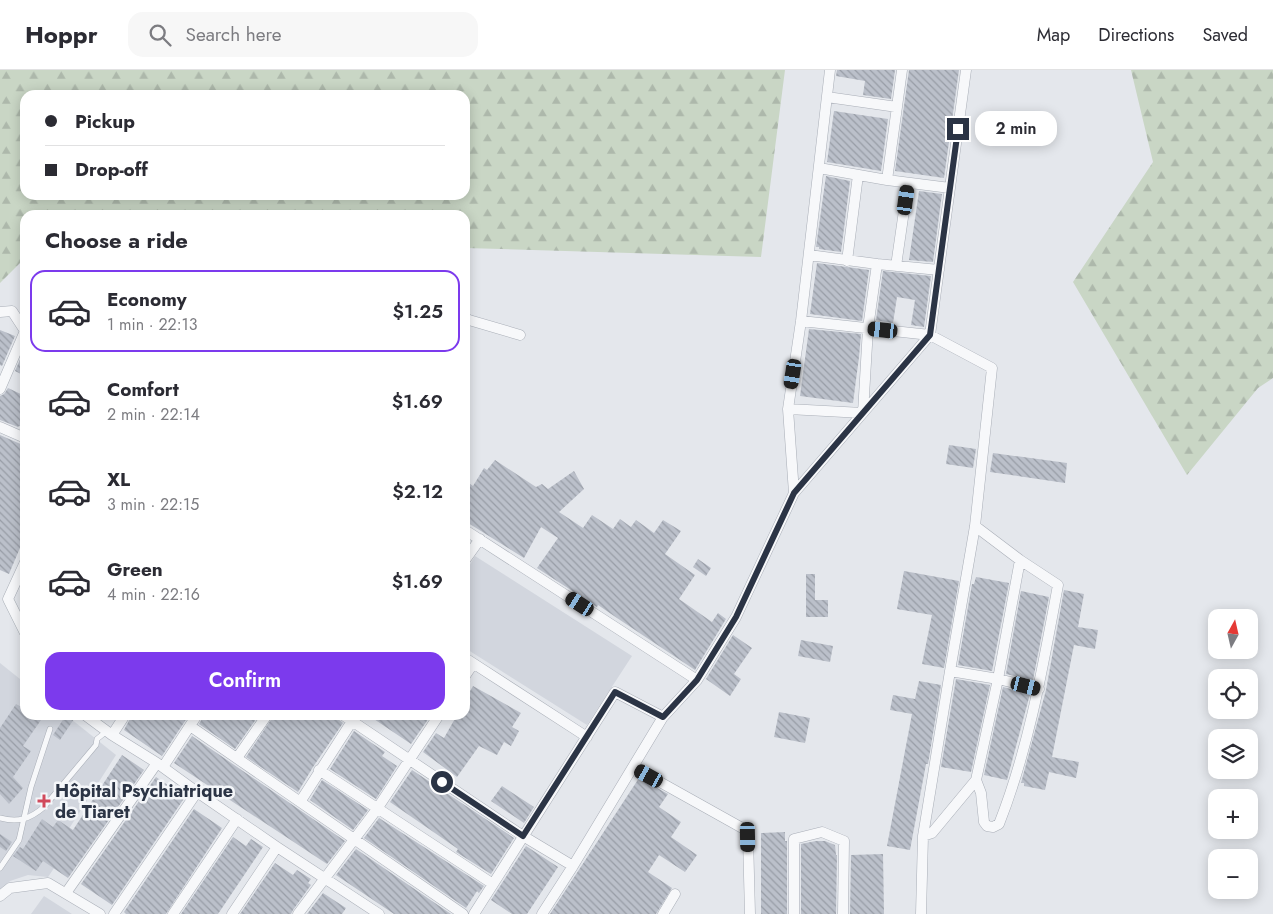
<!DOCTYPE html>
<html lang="en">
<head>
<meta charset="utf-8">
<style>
	:root { --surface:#fff; --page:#f7f7f7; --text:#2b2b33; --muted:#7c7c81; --line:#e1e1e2; --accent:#7c3aed }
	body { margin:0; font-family:Jost,sans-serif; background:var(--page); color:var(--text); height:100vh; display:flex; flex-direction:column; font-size:19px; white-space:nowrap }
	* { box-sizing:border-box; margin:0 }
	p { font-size:16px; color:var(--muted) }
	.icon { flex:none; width:28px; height:28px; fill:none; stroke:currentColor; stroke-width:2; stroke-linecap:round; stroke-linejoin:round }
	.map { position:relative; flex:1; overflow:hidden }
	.side { position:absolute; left:20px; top:140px; width:450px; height:510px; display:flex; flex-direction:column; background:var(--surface); border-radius:15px; box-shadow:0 2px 12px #0003 }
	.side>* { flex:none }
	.banner { position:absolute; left:20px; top:20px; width:450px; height:110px; border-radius:15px; box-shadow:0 2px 12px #0003; display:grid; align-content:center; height:110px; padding:0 25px; background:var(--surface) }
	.needle { width:32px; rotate:8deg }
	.fabs { position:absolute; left:1208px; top:539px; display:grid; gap:10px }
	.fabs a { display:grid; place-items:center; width:50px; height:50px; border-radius:10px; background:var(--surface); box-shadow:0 2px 12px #0003; font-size:25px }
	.end { position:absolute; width:22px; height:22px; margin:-11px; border:6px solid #2b3445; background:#fff; box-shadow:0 0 0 2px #fff }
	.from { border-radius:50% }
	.bubble { position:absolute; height:35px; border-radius:15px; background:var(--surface); box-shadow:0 2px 12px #0003; font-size:16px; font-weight:600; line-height:35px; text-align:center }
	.car { position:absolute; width:15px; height:30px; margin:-15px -8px; border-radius:6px; box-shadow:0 0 4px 1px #0007; background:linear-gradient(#222 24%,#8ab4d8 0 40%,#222 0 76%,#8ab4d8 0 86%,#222 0) }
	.banner b { display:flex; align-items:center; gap:18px; height:48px; font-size:19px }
	.banner b+b { border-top:1px solid var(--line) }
	.banner i { width:12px; height:12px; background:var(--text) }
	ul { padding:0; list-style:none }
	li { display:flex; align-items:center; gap:15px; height:82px; margin:0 10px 8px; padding:0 15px; border:2px solid transparent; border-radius:15px }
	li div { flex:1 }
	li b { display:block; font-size:19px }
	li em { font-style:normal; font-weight:600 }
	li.on { border-color:var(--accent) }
	li>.icon { width:45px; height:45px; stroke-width:1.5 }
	h2 { padding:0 25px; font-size:22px; line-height:60px }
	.primary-button { display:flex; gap:10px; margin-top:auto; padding:10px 25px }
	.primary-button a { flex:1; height:58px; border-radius:15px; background:var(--accent); color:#fff; font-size:20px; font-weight:600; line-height:58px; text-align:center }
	header { display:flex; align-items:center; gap:30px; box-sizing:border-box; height:70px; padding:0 25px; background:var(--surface); border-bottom:1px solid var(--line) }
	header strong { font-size:24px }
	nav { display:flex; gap:28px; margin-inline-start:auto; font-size:18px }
	.search { width:350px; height:45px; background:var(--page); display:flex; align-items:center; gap:12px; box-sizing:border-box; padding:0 18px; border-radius:15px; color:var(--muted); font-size:19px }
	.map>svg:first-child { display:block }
</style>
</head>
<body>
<header>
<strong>Hoppr</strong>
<div class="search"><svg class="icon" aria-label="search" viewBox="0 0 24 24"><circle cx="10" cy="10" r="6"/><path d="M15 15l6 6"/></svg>Search here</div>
<nav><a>Map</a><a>Directions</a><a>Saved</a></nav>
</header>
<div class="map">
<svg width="1273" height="844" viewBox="0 0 1273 844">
	<defs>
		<pattern id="forest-firs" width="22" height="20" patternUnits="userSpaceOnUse" patternTransform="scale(1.25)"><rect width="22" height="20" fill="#c9d6c5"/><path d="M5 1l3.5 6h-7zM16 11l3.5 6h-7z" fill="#adb8ab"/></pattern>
		<pattern id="building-back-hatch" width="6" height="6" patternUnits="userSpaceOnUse" patternTransform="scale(1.25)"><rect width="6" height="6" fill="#bbc0ca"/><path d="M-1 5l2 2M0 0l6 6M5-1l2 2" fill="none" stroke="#989da6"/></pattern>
	</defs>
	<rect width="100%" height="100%" fill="#e4e7ec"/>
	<path fill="#d2d6de" d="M475,486l157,100 -45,69 -122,-77v-75z
		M0,593l25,20v32h41l50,40 -58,91 7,6 -17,25 -20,-2 -18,6 -10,10z
		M44,826l28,18h-41z"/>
	<path fill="url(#forest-firs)" fill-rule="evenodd" d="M0,0h785l-24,187 -296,-9v-33h-440v43l-25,25zM25,25h440v100h-440z
		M1131,0h142v308l-15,10 -71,87 -114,-193 80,-120z"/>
	<path fill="url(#building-back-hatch)" d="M837,0h58l-4,29 -28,-4 2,-14 -29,-5z
		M909,0h50l-15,108 -49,-7z
		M834,41l54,8 -7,52 -54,-9z
		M826,106l24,5 -9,71 -22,-3v-2h-3z
		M919,121l23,3 -9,68 -24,-2z
		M817,193l52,7 -7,51 -52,-7z
		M883,201l48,5 -7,51 -13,-2 4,-25 -18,-3 -4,26 -17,-3z
		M809,259l52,5 -2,23 -6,46 -53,-7z
		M0,260l15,6 -13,30 -2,-1z
		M25,278v28l-10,-5z
		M8,318l17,8v32l-6,-2 -1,1 -18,-7v-24l4,-2z
		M0,365l25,11v90l-16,38 -9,-4z
		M949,375l27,4 -3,19 -27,-4z
		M993,383l74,10 -2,20 -75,-11z
		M495,390l41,27 6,-3 6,5 26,-18 10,18 -25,23 24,16 9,-13 21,14 7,-10 11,8 5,-7 18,13 9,-13 18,11 -16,23 30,21 -16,24 33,23 6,-9 8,6 -31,51 -78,-52 -19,-13 -1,2 -60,-39 21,-30 -17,-11 -17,31 -59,-37v-41l8,6 11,-18 3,2z
		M698,489l13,9 -5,8 -13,-9z
		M904,501l55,10 -15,87 -22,-4 10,-49 -35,-6z
		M806,504h9v26h13v17h-22z
		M976,507l33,6 -17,88 -34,-6 14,-81h2z
		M1064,520l20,4 -6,33 20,3 -3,19 -21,-4 -22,112 27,5 -3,16 -27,-6 -4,18 -21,-4v-3h-3l25,-93z
		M1021,521l28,6 -16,83 -27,-6z
		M733,565l19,13 -18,26 7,5 -11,17 -24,-17z
		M801,570l32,6 -3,16 -32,-6z
		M956,609l34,6 -19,87 -30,-5z
		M919,611l22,4 -13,79h-2l-16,86 -23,-4 25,-132 -22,-4 3,-15 22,4z
		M473,616l48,27 -9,14 7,4 -8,15 -7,-4 -7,13 -18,-9 -22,31 -34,-25 13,-19 8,5 13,-23h8v-15z
		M1003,617l27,7 -23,86 -23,-5z
		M16,634l9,5v6h8l8,5 -18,26 8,5 -18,26 10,11 -14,16 -9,-10v-66z
		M779,642l31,6 -5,25 -31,-6z
		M66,645l8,4 -14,21 -7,-5z
		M132,645h57l-27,41 -38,-26z
		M204,645h55l-24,34 -36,-25z
		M274,645h59l10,8 -30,44 -15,25 -52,-35z
		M368,645h63l-20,29z
		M354,661l31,21 -3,4 15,10 -21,33 -46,-30z
		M192,666l153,105 -18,23 -153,-101z
		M122,685l22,15 -76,108 -25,-17 -7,10 -23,-15 7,-9 3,2 19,-30 11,8 5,-7 15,10z
		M412,700l102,68 -23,36 -35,-22 2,-3 -68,-47z
		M156,707l29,20 -73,108 -31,-21z
		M639,708l29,16 -9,13 22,15 -10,15 26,18 -12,17 -26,-17 -11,17 24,16 -16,26h-106z
		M322,710l46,30 -15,20 -43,-30z
		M502,716l32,21 -10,16 -33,-22z
		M194,739l28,19 -56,86h-40l-2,-2z
		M379,748l105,68 -5,7 -2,-2 -11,17 -102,-70z
		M785,762v9h2v73h-26v-81z
		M0,764l12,8 -6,9 -6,-4z
		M233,767l13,9 5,-7 12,8 -45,67h-37z
		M816,771h9l10,4 1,10h1l-1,59h-35v-70z
		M526,776l32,21 -31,47h-15l-21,-14z
		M356,779l95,65h-57l-58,-39z
		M883,784l1,60h-34l1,-59z
		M275,793l18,12 4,-5 14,9 -3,4 3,2 -18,25 -2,4h-51z
		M323,823l23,15 -4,6h-35z"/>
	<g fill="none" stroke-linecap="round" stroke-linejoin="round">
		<g stroke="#a9aeb7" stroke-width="6">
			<path id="service" d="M0,748c18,5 30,1 44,-11l52,-62 1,-6 10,-8
				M0,798l19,-28 12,-53 19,-58"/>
		</g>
		<g stroke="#a9aeb7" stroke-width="11">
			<path id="minor" d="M827,27l70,10
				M819,98l68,12 63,8
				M887,110l15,-110
				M847,191l11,-86
				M877,194l62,6
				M896,196l12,-83
				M0,242l12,-1 13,20
				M465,248l4,2 51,15
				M801,251l129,14 62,33 -17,158 -25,145
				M0,319l25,-58
				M788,339l75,4 5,-85 9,-64 -68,-9
				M0,357l25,11
				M794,423l-6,-84 13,-88 29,-251
				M975,456l45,34 38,25c-15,81 -29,163 -59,239l-6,3 -6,-1 -3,-4 -3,-29 -5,-13
				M465,460l232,150
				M465,490l15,-21
				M25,492l-17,37 17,34
				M465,588l122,79
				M465,606l8,-12
				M85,645l27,20 45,28 40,29 80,55 102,67
				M343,645l180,121 50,30
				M190,656l273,188
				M112,665l13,-20
				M237,688l30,-43
				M163,697l34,-52
				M633,697l111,62 4,8 2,77
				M319,700l174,114
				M300,732l56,-87
				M923,766l27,-165 48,8 41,10
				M66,823l91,-130
				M0,826l10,-8 38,-5 52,31
				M114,844l83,-122
				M173,844l64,-95
				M232,844l45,-67
				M298,844l79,-105 62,-94
				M474,844l141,-222 48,25
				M542,844l31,-48 90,-149 34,-37 39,-63 58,-124 136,-158 36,-265
				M663,844l12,-20
				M794,844v-75l28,-7 22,9 -1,73
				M921,844l2,-78 9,-3 44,-53 22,-101 22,-119"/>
		</g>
		<use href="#service" stroke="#f7f8fa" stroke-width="5"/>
		<use href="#minor" stroke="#f7f8fa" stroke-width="10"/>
	</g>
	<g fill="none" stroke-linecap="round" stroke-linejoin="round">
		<path stroke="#2b3445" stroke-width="6" d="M442,712l81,54 92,-144 48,25 34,-37 39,-63 58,-124 136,-158 28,-206"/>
	</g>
	<path fill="#d1495b" stroke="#f4f6f9" stroke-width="2" d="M41.5 723.5h5v5h5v5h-5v5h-5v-5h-5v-5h5z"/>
	<g text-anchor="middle" stroke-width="5" stroke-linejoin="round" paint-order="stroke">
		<g font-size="18" font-weight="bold" fill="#2b3445" stroke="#f4f6f9" text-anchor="start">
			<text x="55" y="727">Hôpital Psychiatrique<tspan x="55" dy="21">de Tiaret</tspan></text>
		</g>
	</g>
</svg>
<div class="fabs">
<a><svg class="needle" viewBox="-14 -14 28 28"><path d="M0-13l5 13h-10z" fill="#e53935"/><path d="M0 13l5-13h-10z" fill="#7c7c81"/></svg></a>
<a><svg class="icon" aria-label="locate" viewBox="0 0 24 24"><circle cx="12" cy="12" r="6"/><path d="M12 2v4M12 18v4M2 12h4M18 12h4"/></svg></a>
<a><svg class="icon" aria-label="layers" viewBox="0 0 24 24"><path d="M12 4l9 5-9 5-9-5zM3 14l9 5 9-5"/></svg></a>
<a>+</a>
<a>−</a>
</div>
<i class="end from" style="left:442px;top:712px"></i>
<i class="end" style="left:958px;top:59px"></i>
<div class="bubble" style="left:975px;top:41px;width:82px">2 min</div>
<i class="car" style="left:906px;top:130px;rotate:8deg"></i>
<i class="car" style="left:883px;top:260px;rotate:276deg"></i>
<i class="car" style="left:793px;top:304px;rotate:189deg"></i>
<i class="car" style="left:580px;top:534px;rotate:303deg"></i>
<i class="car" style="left:1026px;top:616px;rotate:104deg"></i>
<i class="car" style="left:649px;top:706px;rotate:299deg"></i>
<i class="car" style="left:748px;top:767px;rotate:179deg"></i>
<div class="banner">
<b><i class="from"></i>Pickup</b>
<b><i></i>Drop-off</b>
</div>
<section class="side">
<h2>Choose a ride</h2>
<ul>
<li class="on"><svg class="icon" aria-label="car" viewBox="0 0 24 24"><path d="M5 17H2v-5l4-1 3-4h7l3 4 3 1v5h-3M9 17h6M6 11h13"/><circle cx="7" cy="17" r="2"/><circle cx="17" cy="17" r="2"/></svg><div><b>Economy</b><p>1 min · 22:13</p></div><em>$1.25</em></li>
<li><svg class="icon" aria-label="car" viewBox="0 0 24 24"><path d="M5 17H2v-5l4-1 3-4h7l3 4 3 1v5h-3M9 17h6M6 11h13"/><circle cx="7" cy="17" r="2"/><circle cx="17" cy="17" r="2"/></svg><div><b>Comfort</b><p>2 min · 22:14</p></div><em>$1.69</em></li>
<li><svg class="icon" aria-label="car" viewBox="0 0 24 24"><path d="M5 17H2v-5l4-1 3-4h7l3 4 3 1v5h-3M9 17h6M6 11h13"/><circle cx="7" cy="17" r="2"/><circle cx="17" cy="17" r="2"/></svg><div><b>XL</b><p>3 min · 22:15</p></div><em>$2.12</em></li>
<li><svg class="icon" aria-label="car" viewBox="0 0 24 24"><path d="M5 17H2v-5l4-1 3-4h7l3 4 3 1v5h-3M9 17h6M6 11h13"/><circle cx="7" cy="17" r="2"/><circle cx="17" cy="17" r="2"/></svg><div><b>Green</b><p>4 min · 22:16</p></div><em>$1.69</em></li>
</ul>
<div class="primary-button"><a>Confirm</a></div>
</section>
</div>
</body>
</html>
